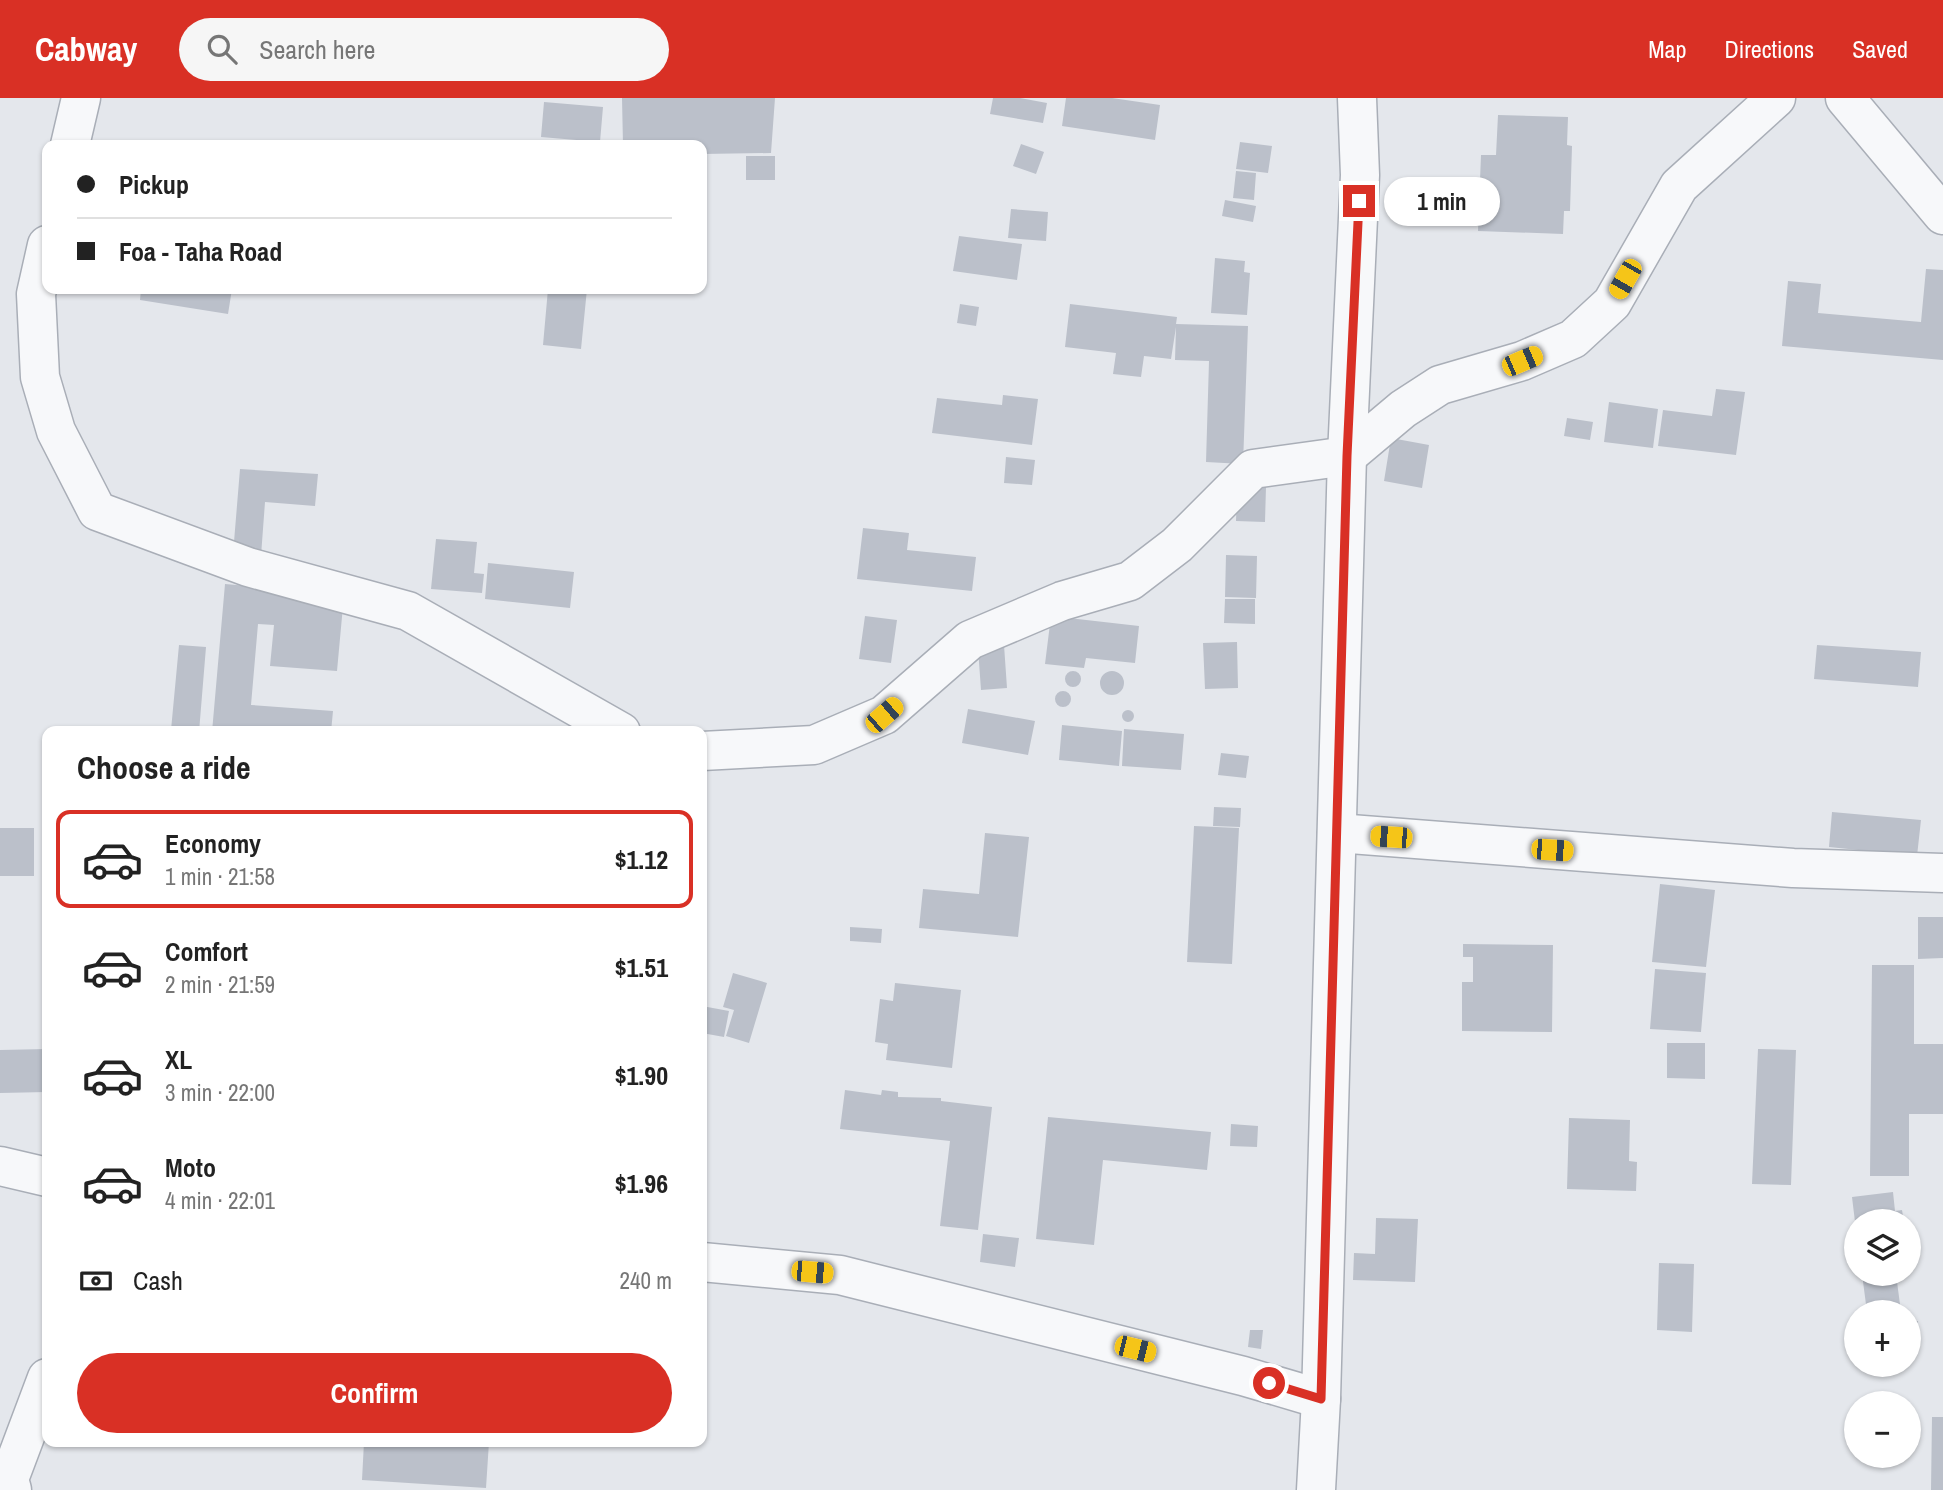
<!DOCTYPE html>
<html lang="en">
<head>
<meta charset="utf-8">
<style>
	:root { --surface:#fff; --page:#f6f6f6; --text:#222; --muted:#767676; --line:#e0e0e0; --accent:#d93025 }
	body { margin:0; font-family:"Archivo Narrow",sans-serif; background:var(--page); color:var(--text); height:100vh; display:flex; flex-direction:column; font-size:26px; white-space:nowrap }
	* { box-sizing:border-box; margin:0 }
	p { font-size:23px; color:var(--muted) }
	.icon { flex:none; width:38px; height:38px; fill:none; stroke:currentColor; stroke-width:2; stroke-linecap:round; stroke-linejoin:round }
	.map { position:relative; flex:1; overflow:hidden }
	.sheet { position:absolute; left:42px; top:628px; width:665px; height:721px; display:flex; flex-direction:column; background:var(--surface); border-radius:14px; box-shadow:0 2px 5px #0004 }
	.sheet>* { flex:none }
	.top-card { position:absolute; left:42px; top:42px; width:665px; height:154px; border-radius:14px; box-shadow:0 2px 5px #0004; display:grid; align-content:center; height:154px; padding:0 35px; background:var(--surface) }
	.controls { position:absolute; left:1844px; top:1111px; display:grid; gap:14px }
	.controls a { display:grid; place-items:center; width:77px; height:77px; border-radius:50%; background:var(--surface); box-shadow:0 2px 5px #0004; font-size:35px }
	.end { position:absolute; width:32px; height:32px; margin:-16px; border:9px solid #d93025; background:#fff; box-shadow:0 0 0 4px #fff }
	.from { border-radius:50% }
	.bubble { position:absolute; height:49px; border-radius:24px; background:var(--surface); box-shadow:0 2px 5px #0004; font-size:23px; font-weight:700; line-height:49px; text-align:center }
	.car { position:absolute; width:21px; height:42px; margin:-21px -10px; border-radius:9px; box-shadow:0 0 5px 2px #0007; background:linear-gradient(#f5c518 24%,#345 0 40%,#f5c518 0 76%,#345 0 86%,#f5c518 0) }
	.top-card b { display:flex; align-items:center; gap:24px; height:66px; font-size:26px }
	.top-card b+b { border-top:2px solid var(--line) }
	.top-card i { width:18px; height:18px; background:var(--text) }
	ul { padding:0; list-style:none }
	li { display:flex; align-items:center; gap:21px; height:98px; margin:0 14px 10px; padding:0 21px; border:4px solid transparent; border-radius:14px }
	li div { flex:1 }
	li b { display:block; font-size:26px }
	li em { font-style:normal; font-weight:700 }
	li.current { border-color:var(--accent) }
	li>.icon { width:63px; height:63px; stroke-width:1.5 }
	h2 { padding:0 35px; font-size:32px; line-height:84px }
	.pay { display:flex; align-items:center; gap:18px; height:77px; padding:0 35px; font-size:26px }
	.pay p { margin-inline-start:auto }
	.cta { display:flex; gap:14px; margin-top:auto; padding:14px 35px }
	.cta a { flex:1; height:80px; border-radius:42px; background:var(--accent); color:#fff; font-size:28px; font-weight:700; line-height:80px; text-align:center }
	header { display:flex; align-items:center; gap:42px; box-sizing:border-box; height:98px; padding:0 35px; background:var(--accent); color:#fff }
	header strong { font-size:33px }
	nav { display:flex; gap:38px; margin-inline-start:auto; font-size:24px }
	.search { width:490px; height:63px; background:var(--page); display:flex; align-items:center; gap:18px; box-sizing:border-box; padding:0 24px; border-radius:38px; color:var(--muted); font-size:26px }
	.map>svg:first-child { display:block }
</style>
</head>
<body>
<header>
<strong>Cabway</strong>
<div class="search"><svg class="icon" aria-label="search" viewBox="0 0 24 24"><circle cx="10" cy="10" r="6"/><path d="M15 15l6 6"/></svg>Search here</div>
<nav><a>Map</a><a>Directions</a><a>Saved</a></nav>
</header>
<div class="map">
<svg width="1943" height="1392" viewBox="0 0 1943 1392">
	<rect width="100%" height="100%" fill="#e4e7ec"/>
	<path fill="#bbc0ca" d="M622,0h153l-4,55 -69,1v-9h-79z
		M993,0h27l27,5 -4,20 -53,-9z
		M1066,0h46l48,7 -5,35 -93,-14z
		M544,4l59,5 -3,35 -59,-5z
		M1498,17l70,2 -1,28 5,1 -2,65h-6l-1,23 -85,-3 3,-76h15z
		M1240,44l32,4 -4,27 -32,-4z
		M1021,46l23,8 -8,22 -23,-8z
		M746,58h29v24h-29z
		M1236,73l20,2 -2,27 -21,-2z
		M1225,102l31,6 -3,16 -31,-6z
		M1011,111l37,3 -2,29 -38,-3z
		M959,138l63,8 -5,36 -64,-9z
		M1215,160l30,3 -1,11 6,1 -3,42 -36,-2z
		M1926,171l17,1v90l-161,-14 6,-65 33,3 -3,29 103,9z
		M141,191h91l-4,25 -88,-14z
		M548,191h39l-6,60 -38,-4z
		M960,206l19,3 -3,19 -19,-3z
		M1070,206l107,13 -1,7 72,2 -5,138 -37,-2 3,-101 -34,-1 1,-33 -5,32 -27,-3 -3,21 -28,-3 3,-21 -51,-6z
		M1716,291l29,3 -9,63 -78,-9 5,-36 49,6z
		M1003,297l35,4 -6,46 -100,-12 5,-35 65,7z
		M1609,304l49,7 -5,39 -49,-6z
		M1567,320l26,4 -3,18 -26,-4z
		M1391,340l38,7 -7,43 -38,-7z
		M1006,359l29,3 -3,25 -28,-2z
		M240,371l78,5 -3,32 -50,-4 -4,54 -28,-2z
		M1249,389h17l-1,35 -29,-1 1,-31z
		M863,430l46,5 -2,17 69,7 -4,34 -115,-12z
		M436,441l41,3 -3,31 10,1 -2,19 -51,-4z
		M1226,457l31,1 -1,42 -31,-1z
		M488,465l86,9 -4,36 -85,-9z
		M225,486l119,11 -7,76 -67,-5 4,-41 -16,-1 -7,81 82,6 -2,21h-119z
		M1225,501h30v25l-31,-1z
		M865,518l32,4 -6,43 -32,-4z
		M1051,518l88,10 -4,37 -49,-5 -2,10 -39,-4z
		M1237,544l1,46 -33,1 -2,-46z
		M179,547l27,2 -7,85 -28,-2z
		M1004,547l3,43 -26,2 -3,-42z
		M1817,547l104,7 -3,35 -104,-8z
		M1065 581a8 8 0 1 1 16 0a8 8 0 1 1-16 0Z
		M1100 585a12 12 0 1 1 24 0a12 12 0 1 1-24 0Z
		M1055 601a8 8 0 1 1 16 0a8 8 0 1 1-16 0Z
		M968,611l67,12 -7,34 -66,-12z
		M1122 618a6 6 0 1 1 12 0a6 6 0 1 1-12 0Z
		M1062,627l60,6 -3,35 -60,-6z
		M1124,631l60,5 -3,36 -59,-4z
		M1221,655l28,3 -3,22 -28,-3z
		M1214,709l27,1 -1,19 -27,-1z
		M1832,714l89,8 -4,36 -88,-9z
		M1194,728l45,2 -7,136 -45,-2z
		M0,730h34v48h-34z
		M43,730h4v50h-4z
		M985,735l44,4 -11,100 -99,-9 4,-39 56,5z
		M1660,786l55,6 -9,77 -54,-5z
		M1918,819h25v41l-25,1z
		M850,829l32,2 -1,14 -31,-2z
		M1463,846l90,1 -1,87 -90,-1v-49h11v-25h-10z
		M1872,867h42v79h29v70h-34v62h-39z
		M1655,871l51,4 -5,59 -51,-3z
		M733,875l34,10 -18,60 -23,-7 8,-26 -11,-3z
		M895,885l66,7 -9,78 -66,-8 2,-16 -13,-2 5,-43 13,2z
		M702,908l27,5 -5,26 -22,-4z
		M1667,945h38v36l-38,-1z
		M47,951v43l-47,1v-43z
		M1758,951l38,1 -5,135 -39,-1z
		M845,992l36,5 1,-5 16,2v5l43,1v3l51,6 -14,123 -38,-4 10,-85 -110,-12z
		M1048,1019l163,15 -4,38 -104,-10 -9,85 -58,-6z
		M1569,1020l61,2 -1,41 8,1 -1,29 -69,-2z
		M1231,1026l27,2 -1,21 -27,-1z
		M1893,1094l2,19 7,-1 2,12h-49l-3,-25z
		M1376,1120l42,1 -3,63 -62,-2 1,-27 21,1z
		M983,1136l36,4 -4,29 -35,-5z
		M1659,1165l35,1 -2,68 -35,-2z
		M1862,1176h34l5,38h-34z
		M1918,1223v8l-9,1v-8z
		M1250,1232h13l-2,19 -13,-2z
		M1932,1319h11v73h-12z
		M364,1344h125l-3,46 -124,-8z"/>
	<g fill="none" stroke-linecap="round" stroke-linejoin="round">
		<g stroke="#a9aeb7" stroke-width="41">
			<path id="minor" d="M1845,0l98,117
				M70,47l11,-47
				M47,147l-11,49 4,83 16,54 41,80 151,56 160,44 213,121
				M702,653l112,-6 70,-30 86,-75 92,-39 68,-20 47,-36 76,-76 94,-13 56,-47 37,-24 82,-24 51,-22 39,-36 67,-117 97,-88
				M1337,735l456,35 150,5
				M0,1068l47,11
				M702,1164l138,13 403,101 78,23
				M12,1392l-3,-11 38,-101"/>
		</g>
		<g stroke="#a9aeb7" stroke-width="41">
			<path id="tertiary" d="M1316,1392l5,-91 26,-943 13,-281 -3,-77"/>
		</g>
		<use href="#minor" stroke="#f7f8fa" stroke-width="38"/>
		<use href="#tertiary" stroke="#f7f8fa" stroke-width="38"/>
	</g>
	<g fill="none" stroke-linecap="round" stroke-linejoin="round">
		<path stroke="#d93025" stroke-width="9" d="M1269,1285l52,16 26,-943 12,-255"/>
	</g>
</svg>
<div class="controls">
<a><svg class="icon" aria-label="layers" viewBox="0 0 24 24"><path d="M12 4l9 5-9 5-9-5zM3 14l9 5 9-5"/></svg></a>
<a>+</a>
<a>−</a>
</div>
<i class="end from" style="left:1269px;top:1285px"></i>
<i class="end" style="left:1359px;top:103px"></i>
<div class="bubble" style="left:1384px;top:79px;width:116px">1 min</div>
<i class="car" style="left:1625px;top:181px;rotate:210deg"></i>
<i class="car" style="left:1522px;top:263px;rotate:67deg"></i>
<i class="car" style="left:884px;top:617px;rotate:49deg"></i>
<i class="car" style="left:1391px;top:739px;rotate:274deg"></i>
<i class="car" style="left:1552px;top:752px;rotate:94deg"></i>
<i class="car" style="left:812px;top:1174px;rotate:95deg"></i>
<i class="car" style="left:1135px;top:1251px;rotate:104deg"></i>
<div class="top-card">
<b><i class="from"></i>Pickup</b>
<b><i></i>Foa - Taha Road</b>
</div>
<section class="sheet">
<h2>Choose a ride</h2>
<ul>
<li class="current"><svg class="icon" aria-label="car" viewBox="0 0 24 24"><path d="M5 17H2v-5l4-1 3-4h7l3 4 3 1v5h-3M9 17h6M6 11h13"/><circle cx="7" cy="17" r="2"/><circle cx="17" cy="17" r="2"/></svg><div><b>Economy</b><p>1 min · 21:58</p></div><em>$1.12</em></li>
<li><svg class="icon" aria-label="car" viewBox="0 0 24 24"><path d="M5 17H2v-5l4-1 3-4h7l3 4 3 1v5h-3M9 17h6M6 11h13"/><circle cx="7" cy="17" r="2"/><circle cx="17" cy="17" r="2"/></svg><div><b>Comfort</b><p>2 min · 21:59</p></div><em>$1.51</em></li>
<li><svg class="icon" aria-label="car" viewBox="0 0 24 24"><path d="M5 17H2v-5l4-1 3-4h7l3 4 3 1v5h-3M9 17h6M6 11h13"/><circle cx="7" cy="17" r="2"/><circle cx="17" cy="17" r="2"/></svg><div><b>XL</b><p>3 min · 22:00</p></div><em>$1.90</em></li>
<li><svg class="icon" aria-label="car" viewBox="0 0 24 24"><path d="M5 17H2v-5l4-1 3-4h7l3 4 3 1v5h-3M9 17h6M6 11h13"/><circle cx="7" cy="17" r="2"/><circle cx="17" cy="17" r="2"/></svg><div><b>Moto</b><p>4 min · 22:01</p></div><em>$1.96</em></li>
</ul>
<div class="pay"><svg class="icon" aria-label="cash" viewBox="0 0 24 24"><path d="M3 7h18v10H3z"/><circle cx="12" cy="12" r="2"/></svg>Cash<p>240 m</p></div>
<div class="cta"><a>Confirm</a></div>
</section>
</div>
</body>
</html>
